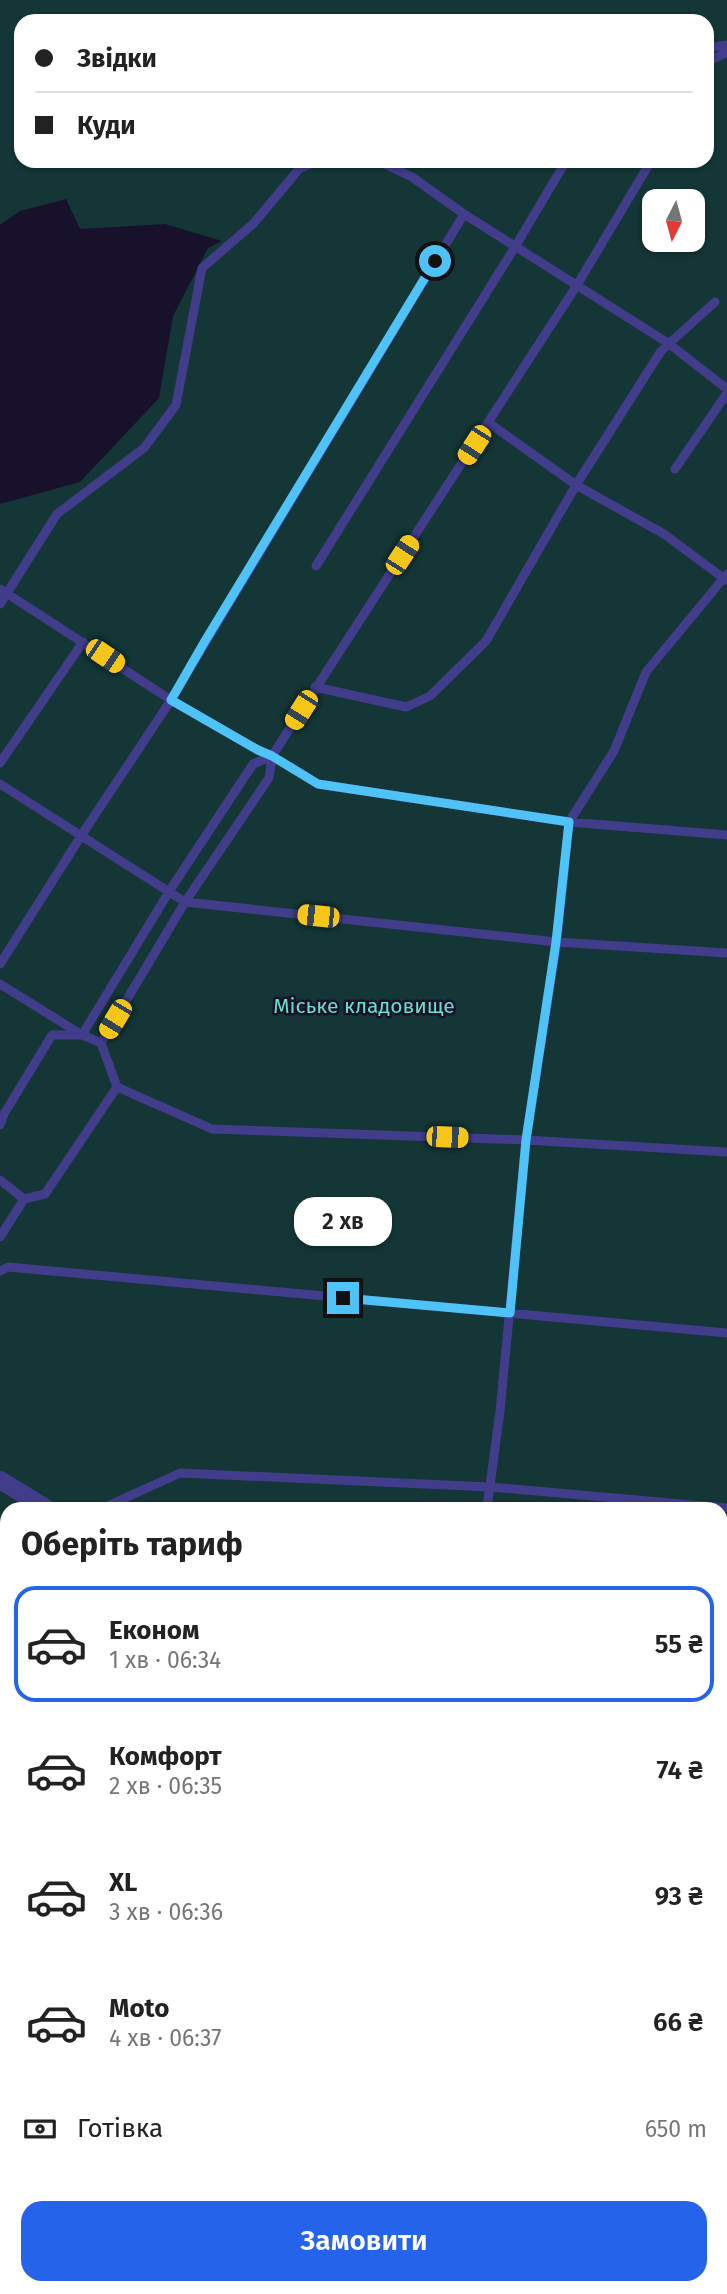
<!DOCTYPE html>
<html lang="uk">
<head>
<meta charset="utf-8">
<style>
	:root { --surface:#fff; --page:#f2f2f2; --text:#222; --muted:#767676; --line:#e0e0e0; --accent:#2563eb }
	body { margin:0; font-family:"Fira Sans",sans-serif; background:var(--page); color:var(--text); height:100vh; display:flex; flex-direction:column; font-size:26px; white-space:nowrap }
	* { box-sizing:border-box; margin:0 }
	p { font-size:23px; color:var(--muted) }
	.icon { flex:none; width:38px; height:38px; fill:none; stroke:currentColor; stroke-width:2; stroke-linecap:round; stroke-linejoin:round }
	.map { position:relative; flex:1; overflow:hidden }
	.panel { position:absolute; left:0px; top:1502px; width:728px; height:793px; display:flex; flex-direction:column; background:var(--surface); border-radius:21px 21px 0 0; box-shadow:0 2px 5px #0004 }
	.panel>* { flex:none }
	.guide { position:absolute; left:14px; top:14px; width:700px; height:154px; border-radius:21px; box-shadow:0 2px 5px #0004; display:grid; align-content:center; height:154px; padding:0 21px; background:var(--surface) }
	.needle { width:46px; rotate:186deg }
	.controls { position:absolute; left:642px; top:189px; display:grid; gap:14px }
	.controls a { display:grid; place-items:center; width:63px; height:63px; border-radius:14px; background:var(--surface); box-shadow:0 2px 5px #0004; font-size:35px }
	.end { position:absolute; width:32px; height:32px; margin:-16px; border:9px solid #4fc3f7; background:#111; box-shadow:0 0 0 4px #111 }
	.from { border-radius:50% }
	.bubble { position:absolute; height:49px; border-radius:21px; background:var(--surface); box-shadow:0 2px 5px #0004; font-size:23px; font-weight:600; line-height:49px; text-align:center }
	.car { position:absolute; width:21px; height:42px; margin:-21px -10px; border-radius:9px; box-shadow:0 0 5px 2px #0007; background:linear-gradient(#f5c518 24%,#345 0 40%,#f5c518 0 76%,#345 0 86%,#f5c518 0) }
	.guide b { display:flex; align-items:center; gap:24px; height:66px; font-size:26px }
	.guide b+b { border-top:2px solid var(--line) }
	.guide i { width:18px; height:18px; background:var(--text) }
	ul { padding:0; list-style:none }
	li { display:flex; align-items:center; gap:21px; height:116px; margin:0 14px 10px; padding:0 7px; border:4px solid transparent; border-radius:21px }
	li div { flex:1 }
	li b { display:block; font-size:26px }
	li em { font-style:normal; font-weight:600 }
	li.current { border-color:var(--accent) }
	li>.icon { width:63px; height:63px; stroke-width:1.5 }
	h2 { padding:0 21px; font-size:32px; line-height:84px }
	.pay { display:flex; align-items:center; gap:18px; height:77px; padding:0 21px; font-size:26px }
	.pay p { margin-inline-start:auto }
	.action { display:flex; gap:14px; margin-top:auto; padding:14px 21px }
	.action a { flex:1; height:80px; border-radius:21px; background:var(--accent); color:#fff; font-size:28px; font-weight:600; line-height:80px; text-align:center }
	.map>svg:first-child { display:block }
</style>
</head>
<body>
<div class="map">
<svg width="727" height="2294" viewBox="0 0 727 2294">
	<rect width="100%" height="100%" fill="#17112c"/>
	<path fill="#143636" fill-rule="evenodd" d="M0,0h727v54l-20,5v-38h-686v140h686v-97l20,-6v2209l-6,-4v-755h-714v322l-7,-5v-1321l80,-22 79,-84 14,-82 35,-68 14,-7 -57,-17 -85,5 -14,-30 -46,12 -20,14zM654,201h39v39h-39z"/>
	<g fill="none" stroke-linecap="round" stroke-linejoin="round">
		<path stroke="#413d8b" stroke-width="9" d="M707,48l20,-3
			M707,67l5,-8 15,-6
			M378,161l34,16 52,37 204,129 59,46
			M489,423l87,62 88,49 62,46
			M675,469l52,-76
			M316,566l199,-319 51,-86
			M0,589l171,111 87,50 14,6 46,28 251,38 158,13
			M0,604l57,-90 87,-66 32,-43 26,-137 51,-44 46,-55 18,-8
			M315,687l91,20 24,-11 56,-55 90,-156 85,-134 54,-49
			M0,763l83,-121
			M0,784l185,118 372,40 170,11
			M0,964l81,-128 90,-136 293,-486
			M0,984l82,51 19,8
			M117,1087l95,42 314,11 201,12
			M0,1125l4,-11 48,-79h30l88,-145 83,-126 19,-8
			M0,1180l24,19
			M0,1237l24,-38 21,-5 72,-107 -16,-44 84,-141 84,-124 3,-22 305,-471 74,-124
			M0,1271l8,-4 719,66
			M103,1508l77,-35 310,14 237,21
			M487,1508l13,-97 26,-271 31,-198 12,-120 45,-71 32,-79 81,-98
			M7,1803v1
			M721,1845l6,1
			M721,2044l6,-21
			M721,2051l6,1
			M721,2140l6,3
			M721,2235l6,5"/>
		<path stroke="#413d8b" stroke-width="18" d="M0,1480l46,28
			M721,1616h6"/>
	</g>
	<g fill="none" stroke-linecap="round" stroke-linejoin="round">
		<path stroke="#4fc3f7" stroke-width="9" d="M343,1298l167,15 16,-173 30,-198 13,-120 -251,-38 -46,-28 -14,-6 -87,-50 34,-59 230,-380"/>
	</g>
	<g text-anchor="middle" stroke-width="5" stroke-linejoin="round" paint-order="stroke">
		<g font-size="21" fill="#66e1c5" stroke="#17112c">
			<text x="364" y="1013">Міське кладовище</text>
		</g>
	</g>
</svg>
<div class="controls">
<a><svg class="needle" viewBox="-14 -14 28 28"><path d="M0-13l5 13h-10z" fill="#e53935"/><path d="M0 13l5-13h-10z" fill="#767676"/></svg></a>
</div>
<i class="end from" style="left:435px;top:261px"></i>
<i class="end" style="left:343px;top:1298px"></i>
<div class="bubble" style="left:294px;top:1197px;width:98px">2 хв</div>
<i class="car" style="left:474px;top:445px;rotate:213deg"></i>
<i class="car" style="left:402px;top:555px;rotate:33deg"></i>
<i class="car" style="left:105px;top:656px;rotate:124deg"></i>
<i class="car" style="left:301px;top:710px;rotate:212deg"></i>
<i class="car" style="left:318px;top:916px;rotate:276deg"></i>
<i class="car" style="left:115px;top:1019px;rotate:211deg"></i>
<i class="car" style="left:447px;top:1137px;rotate:92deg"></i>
<div class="guide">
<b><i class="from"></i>Звідки</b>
<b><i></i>Куди</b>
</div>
<section class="panel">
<h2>Оберіть тариф</h2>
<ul>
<li class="current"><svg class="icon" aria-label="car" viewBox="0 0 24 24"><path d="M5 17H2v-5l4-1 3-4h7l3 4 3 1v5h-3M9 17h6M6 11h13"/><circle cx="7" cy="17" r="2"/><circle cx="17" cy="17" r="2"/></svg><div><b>Економ</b><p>1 хв · 06:34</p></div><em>55 ₴</em></li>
<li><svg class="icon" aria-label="car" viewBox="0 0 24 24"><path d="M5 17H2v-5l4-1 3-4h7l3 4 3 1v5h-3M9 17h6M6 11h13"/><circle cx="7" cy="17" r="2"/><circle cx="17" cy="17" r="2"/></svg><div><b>Комфорт</b><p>2 хв · 06:35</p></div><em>74 ₴</em></li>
<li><svg class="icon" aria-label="car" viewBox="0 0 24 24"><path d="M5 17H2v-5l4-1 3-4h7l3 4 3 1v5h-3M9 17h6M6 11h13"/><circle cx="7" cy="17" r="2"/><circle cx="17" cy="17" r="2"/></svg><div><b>XL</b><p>3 хв · 06:36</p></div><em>93 ₴</em></li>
<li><svg class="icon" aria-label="car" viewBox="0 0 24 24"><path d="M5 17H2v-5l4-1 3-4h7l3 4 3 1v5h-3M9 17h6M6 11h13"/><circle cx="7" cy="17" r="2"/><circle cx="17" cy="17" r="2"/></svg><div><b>Moto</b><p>4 хв · 06:37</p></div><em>66 ₴</em></li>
</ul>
<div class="pay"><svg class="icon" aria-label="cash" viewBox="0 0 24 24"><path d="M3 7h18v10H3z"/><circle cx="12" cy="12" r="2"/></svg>Готівка<p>650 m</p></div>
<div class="action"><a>Замовити</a></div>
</section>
</div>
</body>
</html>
